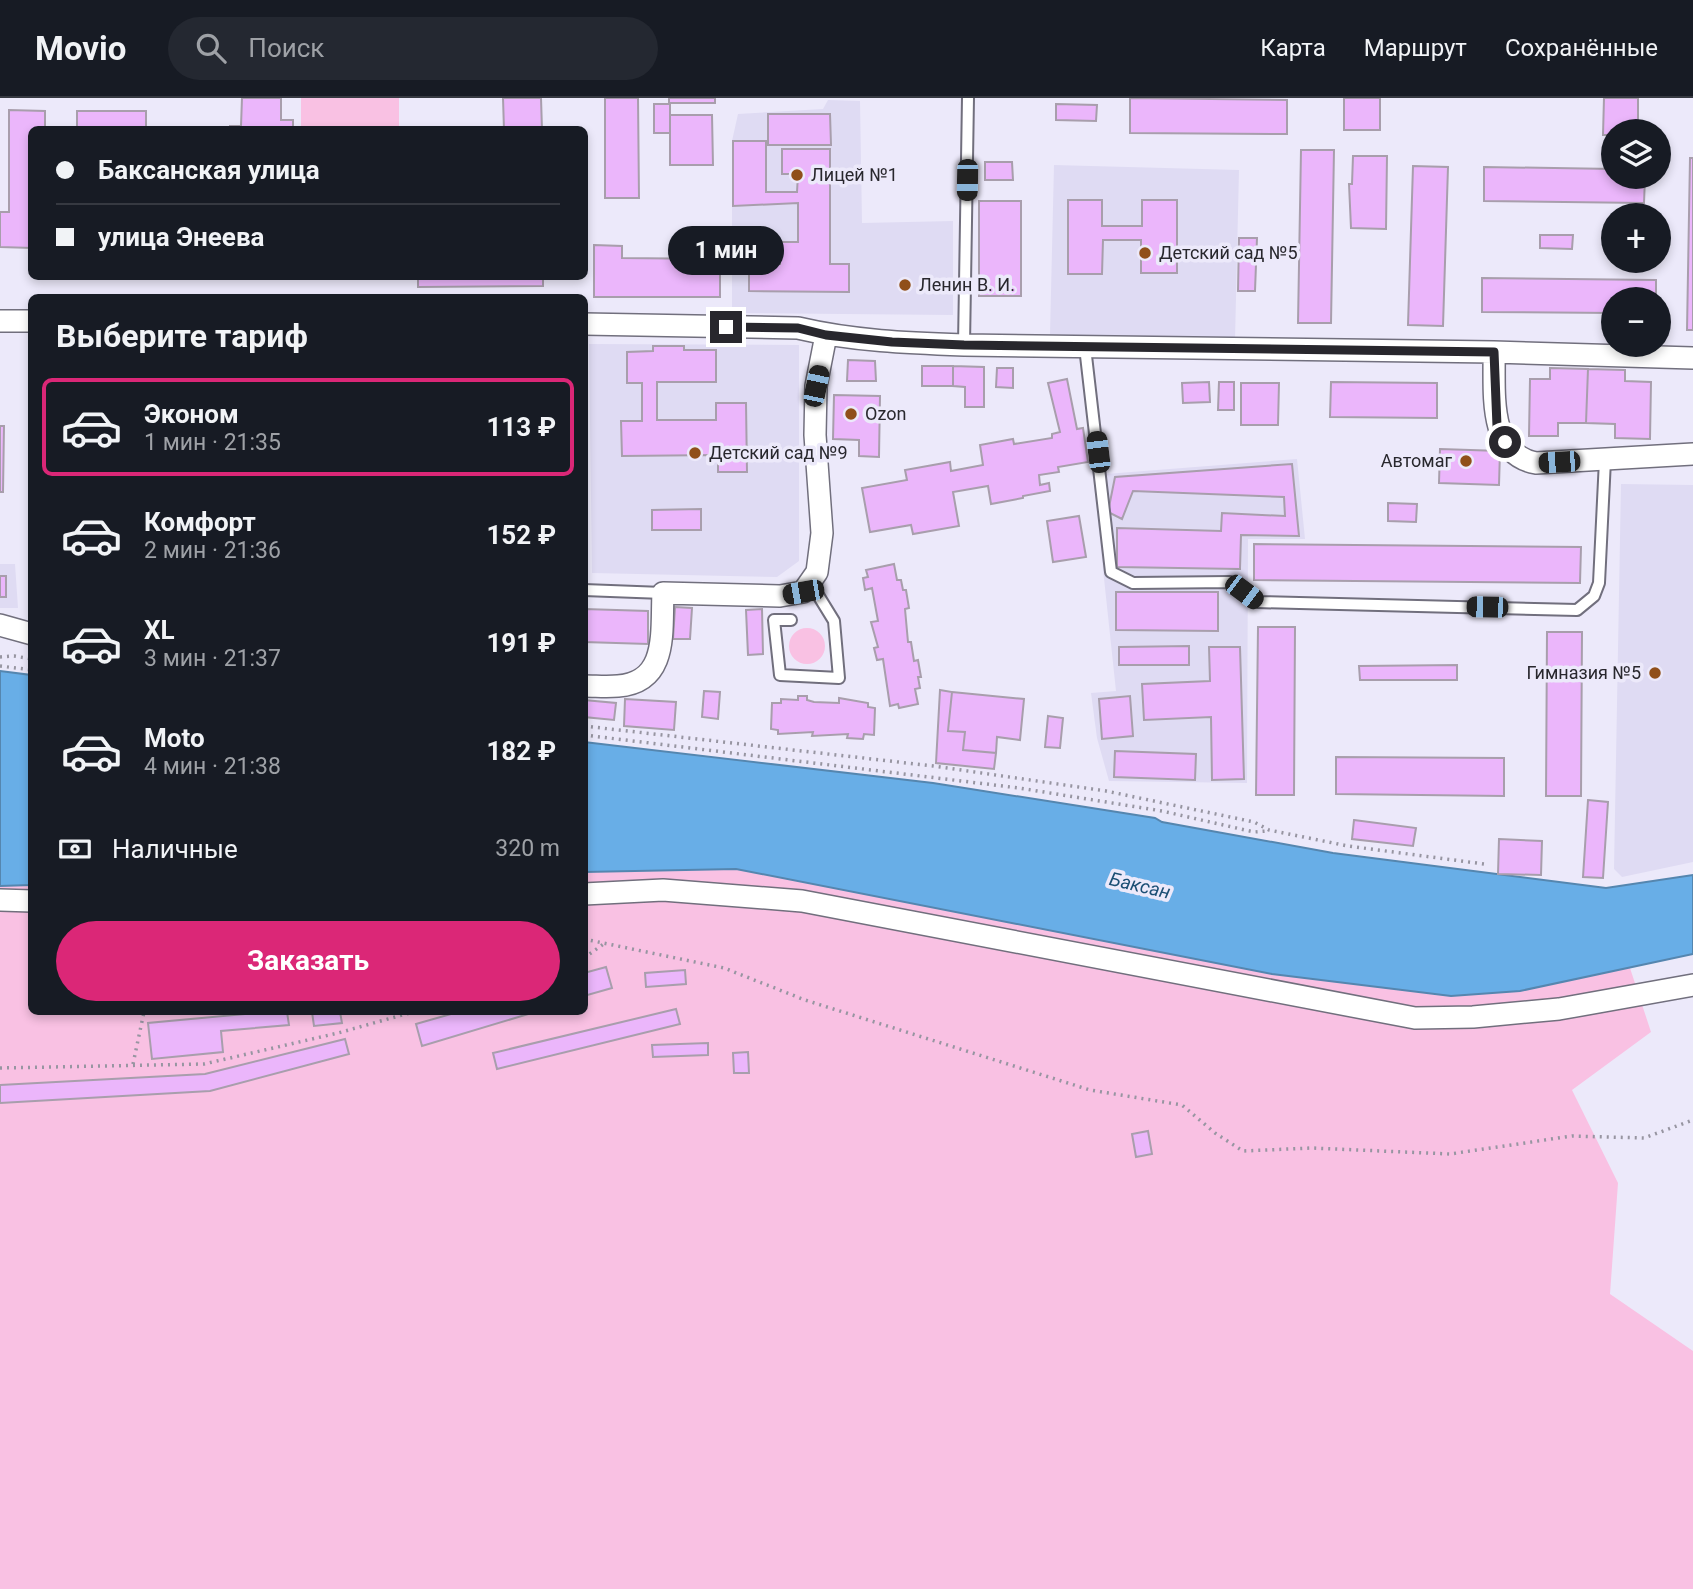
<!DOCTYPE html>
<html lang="ru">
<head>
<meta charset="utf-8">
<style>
	:root { --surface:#171b24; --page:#242831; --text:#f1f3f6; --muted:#9ea1a6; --line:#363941; --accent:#db2777 }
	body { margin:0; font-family:Roboto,sans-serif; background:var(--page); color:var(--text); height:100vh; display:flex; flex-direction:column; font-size:26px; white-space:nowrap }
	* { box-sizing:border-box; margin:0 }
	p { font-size:23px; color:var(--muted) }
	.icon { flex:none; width:38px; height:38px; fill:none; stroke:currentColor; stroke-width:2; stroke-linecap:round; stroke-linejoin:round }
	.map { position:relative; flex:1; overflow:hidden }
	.panel { position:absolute; left:28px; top:196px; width:560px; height:721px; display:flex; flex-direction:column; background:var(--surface); border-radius:10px; box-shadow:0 4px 10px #0003 }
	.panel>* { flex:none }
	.guide { position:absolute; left:28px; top:28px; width:560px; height:154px; border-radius:10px; box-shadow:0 4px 10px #0003; display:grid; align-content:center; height:154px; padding:0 28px; background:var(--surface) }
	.fabs { position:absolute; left:1601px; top:21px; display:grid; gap:14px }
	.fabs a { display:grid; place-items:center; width:70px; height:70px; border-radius:50%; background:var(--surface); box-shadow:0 4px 10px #0003; font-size:35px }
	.end { position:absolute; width:32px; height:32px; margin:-16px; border:9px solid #28272d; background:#fff; box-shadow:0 0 0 4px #fff }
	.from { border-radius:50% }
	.bubble { position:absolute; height:49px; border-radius:24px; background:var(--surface); box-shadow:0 4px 10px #0003; font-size:23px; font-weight:700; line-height:49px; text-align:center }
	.car { position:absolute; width:21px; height:42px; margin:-21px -10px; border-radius:9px; box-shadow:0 0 5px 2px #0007; background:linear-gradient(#222 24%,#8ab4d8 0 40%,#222 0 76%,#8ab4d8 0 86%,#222 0) }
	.guide b { display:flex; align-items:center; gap:24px; height:66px; font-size:26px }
	.guide b+b { border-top:2px solid var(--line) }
	.guide i { width:18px; height:18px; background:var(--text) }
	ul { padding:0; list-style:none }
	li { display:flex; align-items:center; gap:21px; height:98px; margin:0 14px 10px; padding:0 14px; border:4px solid transparent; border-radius:10px }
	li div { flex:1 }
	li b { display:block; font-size:26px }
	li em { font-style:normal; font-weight:700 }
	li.current { border-color:var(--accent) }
	li>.icon { width:63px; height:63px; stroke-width:1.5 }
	h2 { padding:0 28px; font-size:32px; line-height:84px }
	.pay { display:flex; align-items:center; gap:18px; height:77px; padding:0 28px; font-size:26px }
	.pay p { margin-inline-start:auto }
	.primary-button { display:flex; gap:14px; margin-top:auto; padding:14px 28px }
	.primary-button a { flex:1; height:80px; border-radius:42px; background:var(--accent); color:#fff; font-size:28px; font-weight:700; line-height:80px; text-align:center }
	header { display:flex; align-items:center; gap:42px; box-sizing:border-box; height:98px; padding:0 35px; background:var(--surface); border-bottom:2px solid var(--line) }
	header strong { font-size:33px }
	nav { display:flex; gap:38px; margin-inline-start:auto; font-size:24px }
	.search { width:490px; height:63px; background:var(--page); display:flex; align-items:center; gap:18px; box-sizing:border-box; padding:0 24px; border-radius:38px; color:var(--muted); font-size:26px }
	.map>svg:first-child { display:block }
</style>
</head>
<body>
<header>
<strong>Movio</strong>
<div class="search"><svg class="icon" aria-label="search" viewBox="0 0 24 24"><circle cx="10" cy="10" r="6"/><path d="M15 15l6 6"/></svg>Поиск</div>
<nav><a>Карта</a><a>Маршрут</a><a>Сохранённые</a></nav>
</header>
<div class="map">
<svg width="1693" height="1491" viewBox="0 0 1693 1491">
	<rect width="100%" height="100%" fill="#ece9fa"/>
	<path fill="#dfdbf3" d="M828,2l32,1 2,122 91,-2v94l-221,-2v-172l6,-27 85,-5z
		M1054,67l185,5 -4,170 -185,-5z
		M589,246l210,1v216l-22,16 -185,-4z
		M1297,361l8,80h-57l-1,244 -138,-2 -12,-43 -6,-45 25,-2 -23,-216z
		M1621,386l72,1v377l-71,15 -8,-8z
		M0,466h15l3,44h-18z"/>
	<path fill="#f9c1e3" d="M301,0h98v31h-98z
		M789 548a18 18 0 1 1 36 0a18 18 0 1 1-36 0Z
		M671,770l65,1 536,105 179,22 69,-5 109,-26 22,67 -79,58 46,93 -8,111 83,57v238h-1693v-703l31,-1 1,127h552l1,-140z"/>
	<path fill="#68aee7" stroke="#5586af" stroke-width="2" d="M0,573l31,4v210l-31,1z
		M584,644l349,41 222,35 7,4 171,31 273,35 87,-13v79l-173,37 -69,5 -179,-22 -536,-105 -151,3z"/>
	<path fill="#ebb6fb" stroke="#a89eac" stroke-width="2" d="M242,0h39v22h12v10h-63v-4h11z
		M503,0h38l1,32h-38z
		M605,0h33l1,100h-34z
		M669,0h46v5h-46z
		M1130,0l157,2v34l-157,-1z
		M1344,0h36v32h-36z
		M1604,0h34v33h-24v4h-11z
		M654,6h16v29h-16z
		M1056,6l41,1 -1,16 -40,-1z
		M9,12l36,1v19h-13v118l-32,-1v-35h9z
		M77,13h69v17l6,2h-75z
		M768,16h62l1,31h-63z
		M670,17h42l1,50h-43z
		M733,43h33v51h31l1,-18h-16v-25h48v115h19v28l-100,-1v-27h31v-22h18v-39l-65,3z
		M1301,52h33l-3,173h-33z
		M1353,58h34l-1,73 -35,-1 -2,-44h3z
		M1690,60h3v172h-6z
		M985,64h27l1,18h-28z
		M1413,68l35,1 -5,159 -35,-1z
		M1484,69l130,2v8h31l-1,26 -160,-2z
		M1068,102h34v26h40v-26h35v73h-36v-33h-38l-1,34h-34z
		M979,103h42v95h-42z
		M1540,137h33l-1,14 -32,-1z
		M1239,140h18l-2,53h-17z
		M594,147l28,1v12l98,1v38h-126z
		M418,178h125v10l-125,1z
		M1482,180l174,2v19h-42v14l-132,-1z
		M653,248h31v4h32v32h-59v38h59v-17h30l1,69h-29v-17l-96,1 -1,-35h21v-38h-15v-31l26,-1z
		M848,262l27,1 1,20h-29z
		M922,268h31v20h-31z
		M953,268l31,1v40h-19v-20l-12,-1z
		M997,270h16v20l-17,-1z
		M1550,270l38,1 -2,54h-28v13h-29l1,-57h20z
		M1588,271l37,1v11l26,1 -1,57 -35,-1v-14l-29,-1z
		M1067,281l10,50 6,-1 5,34 -30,5 1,5 -20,3 1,10 9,-2 1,8 -27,5v2l-32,6 -3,-18 -35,6 6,34 -46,8 -2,-9 -41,7 -8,-44 45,-8 -2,-10 45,-8 1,9 32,-6 -3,-20 33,-6 1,5 38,-6v-4l8,-2 -12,-49z
		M1209,284l1,20 -27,1 -1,-20z
		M1219,284h15v28h-16z
		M1331,284l106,1v35l-107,-1z
		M1241,285h38l-1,42h-37z
		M834,297l46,1 -1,61 -20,-1v-16l-26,-1z
		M0,328h4l-1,66h-3z
		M1440,351l60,2 -1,34 -60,-2z
		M1292,366l7,72 -58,-1 -1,34 -123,-2v-39l104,3 1,-18 63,3 -1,-19 -151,-6 -11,28 -14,-7 7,-35z
		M1388,405l29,1 -1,18 -28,-1z
		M701,411v21h-49v-20z
		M1079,418l7,41 -33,5 -6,-41z
		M1254,446l327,3 -1,36 -326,-3z
		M894,466l3,16h4l2,10h3l3,18 -4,1 3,33h3l3,19 4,-1 3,17h-3l2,11 -5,1 3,15 -19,4 -1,-4 -8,2 -7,-47 -6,1 -3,-12 4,-1 -7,-25 7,-1 -6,-33 -7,2 -2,-12 5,-1 -2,-7z
		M0,478h6v21h-6z
		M1116,494h102v39l-102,-1z
		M675,509l17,1 -2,31h-17z
		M584,511l64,2v33l-64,-2z
		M762,511l1,45 -15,1 -2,-45z
		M1258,529h37l-1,168h-38z
		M1547,534h35l-1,164h-35z
		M1189,548v19h-70v-18z
		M1209,549h31l4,132 -32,1 -1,-63 -67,3 -2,-36 68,-3z
		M1457,567v15h-97l-1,-14z
		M940,592l12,2 -4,39 17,1 -2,18 33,3 -2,16 -58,-6z
		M704,593l16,1 -2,27 -16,-2z
		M952,594l72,7 -4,41 -23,-3 -1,16 -33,-3 2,-18 -17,-1z
		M798,598h9v4l7,2 25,1v-5l29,5v4l7,1 -1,27 -10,-1 -1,5 -16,-1 1,-4 -36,2 1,-4 -35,2v-4l-7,-1 1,-26h9v-4l17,1z
		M1130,598l3,40 -31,3 -3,-40z
		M625,601l51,3 -2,28 -50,-4z
		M584,602l32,3 -2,17 -30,-3z
		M1048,618l15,2 -3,30 -15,-1z
		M1115,653l81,3 -1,26 -81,-3z
		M1336,659l168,1v38l-168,-2z
		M1588,702l20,2 -5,76 -20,-1z
		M1354,722l62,8 -3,18 -61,-7z
		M1499,741l43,2 -1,34 -43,-1z
		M606,869l6,21 -28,8v-23z
		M685,872l1,14 -40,3 -1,-14z
		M676,911l4,15 -183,45 -4,-16z
		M266,914h21l2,13 -68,6 2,21 -71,7 -4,-36z
		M312,914h28l2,11 -28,3z
		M458,914h77l-113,34 -6,-22z
		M345,941l4,15 -139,37 -210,12v-18l205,-11z
		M708,945v12l-55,2 -1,-12z
		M748,954l1,21h-15l-1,-20z
		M1148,1033l4,23 -16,3 -4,-23z"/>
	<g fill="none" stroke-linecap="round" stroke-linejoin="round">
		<g stroke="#716f7d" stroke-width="14">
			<path id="lane" d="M964,247l4,-247
				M1085,249l26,225 22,11 97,-1 27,20 320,8 17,-14 5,-13 6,-123
				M584,492l79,3
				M791,522h-17l6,55 59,3 -5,-57 -24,-39"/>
		</g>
		<g stroke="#716f7d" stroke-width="24">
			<path id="street" d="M0,223h32
				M584,226l214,4c55,13 110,15 166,17l530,7 199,6
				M1494,254c1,39 -7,102 42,111l157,-9
				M0,527l32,9
				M584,588c12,0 23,1 34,0 51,-4 43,-55 45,-93l117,3 23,-4 14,-20 5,-39 -7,-98 1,-49 10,-51
				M584,796l79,-4 139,11 613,117 58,-1 86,-8 134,-24
				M0,802l32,1"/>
		</g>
		<path stroke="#9795a1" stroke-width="3.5" stroke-dasharray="2 5" stroke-linecap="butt" d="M0,559l14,-1 18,3
			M0,568l32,4
			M584,628l349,40 173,25 148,31 15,8 79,16 136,18
			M584,637l435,53 143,23 92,21 13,-1
			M584,841l140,29 81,32 285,90 92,15 33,28 28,18 69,-3 138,6 122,-18 72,2 49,-18
			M584,860l21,-15
			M133,966l11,-52
			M0,970l204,-4 134,-31 75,-21"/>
		<use href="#lane" stroke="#fff" stroke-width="10"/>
		<use href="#street" stroke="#fff" stroke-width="21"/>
	</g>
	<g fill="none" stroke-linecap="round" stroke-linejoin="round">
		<path stroke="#28272d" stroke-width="9" d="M726,229l72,1 28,7 66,7 72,3 530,7 3,74 8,16"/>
	</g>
	<g fill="#904f1a" stroke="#ece9fa" stroke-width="2.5">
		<circle cx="797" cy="77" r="7"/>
		<circle cx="1145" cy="155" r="7"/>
		<circle cx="905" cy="187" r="7"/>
		<circle cx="851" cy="316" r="7"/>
		<circle cx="695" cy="355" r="7"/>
		<circle cx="1466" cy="363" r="7"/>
		<circle cx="1655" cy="575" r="7"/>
	</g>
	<g text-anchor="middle" stroke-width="7" stroke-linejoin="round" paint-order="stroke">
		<g font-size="18" fill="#28272d" stroke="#ece9fa" text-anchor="start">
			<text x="811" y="83">Лицей №1</text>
			<text x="1159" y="161">Детский сад №5</text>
			<text x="919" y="193">Ленин В. И.</text>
			<text x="865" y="322">Ozon</text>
			<text x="709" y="361">Детский сад №9</text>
			<text x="1452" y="369" text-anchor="end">Автомаг</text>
			<text x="1641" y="581" text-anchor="end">Гимназия №5</text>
		</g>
		<g font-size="19" font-style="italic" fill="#1b4e74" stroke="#ece9fa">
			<text transform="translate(1140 787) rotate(13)" y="7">Баксан</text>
		</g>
	</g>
</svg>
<div class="fabs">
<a><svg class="icon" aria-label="layers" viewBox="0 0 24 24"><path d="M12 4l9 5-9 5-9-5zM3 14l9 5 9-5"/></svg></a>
<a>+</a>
<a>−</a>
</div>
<i class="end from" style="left:1505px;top:344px"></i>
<i class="end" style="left:726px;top:229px"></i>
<div class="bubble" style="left:668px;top:128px;width:116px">1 мин</div>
<i class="car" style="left:967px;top:82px;rotate:181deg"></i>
<i class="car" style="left:816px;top:288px;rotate:12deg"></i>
<i class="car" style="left:1098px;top:354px;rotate:353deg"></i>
<i class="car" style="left:1559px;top:364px;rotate:267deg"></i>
<i class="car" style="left:803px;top:494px;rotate:260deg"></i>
<i class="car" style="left:1244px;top:494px;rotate:127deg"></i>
<i class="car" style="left:1487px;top:509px;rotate:271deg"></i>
<div class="guide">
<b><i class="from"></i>Баксанская улица</b>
<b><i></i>улица Энеева</b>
</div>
<section class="panel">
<h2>Выберите тариф</h2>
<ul>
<li class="current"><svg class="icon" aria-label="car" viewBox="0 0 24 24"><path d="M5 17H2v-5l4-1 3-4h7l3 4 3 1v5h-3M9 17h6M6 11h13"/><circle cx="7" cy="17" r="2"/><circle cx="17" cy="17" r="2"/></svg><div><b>Эконом</b><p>1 мин · 21:35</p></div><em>113 ₽</em></li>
<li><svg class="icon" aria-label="car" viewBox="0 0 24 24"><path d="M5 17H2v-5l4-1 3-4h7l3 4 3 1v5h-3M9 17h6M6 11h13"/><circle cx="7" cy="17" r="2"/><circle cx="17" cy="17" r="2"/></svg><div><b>Комфорт</b><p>2 мин · 21:36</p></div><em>152 ₽</em></li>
<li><svg class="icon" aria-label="car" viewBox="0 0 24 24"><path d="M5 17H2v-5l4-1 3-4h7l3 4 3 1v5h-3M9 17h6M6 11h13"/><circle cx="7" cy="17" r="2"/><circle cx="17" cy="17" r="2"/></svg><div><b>XL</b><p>3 мин · 21:37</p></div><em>191 ₽</em></li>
<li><svg class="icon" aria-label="car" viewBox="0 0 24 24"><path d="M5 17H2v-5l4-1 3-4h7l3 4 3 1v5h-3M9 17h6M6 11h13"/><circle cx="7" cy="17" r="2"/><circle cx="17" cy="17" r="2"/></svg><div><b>Moto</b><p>4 мин · 21:38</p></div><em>182 ₽</em></li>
</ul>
<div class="pay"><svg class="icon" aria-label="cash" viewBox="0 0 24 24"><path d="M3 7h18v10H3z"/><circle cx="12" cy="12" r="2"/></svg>Наличные<p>320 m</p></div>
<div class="primary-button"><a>Заказать</a></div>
</section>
</div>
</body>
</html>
